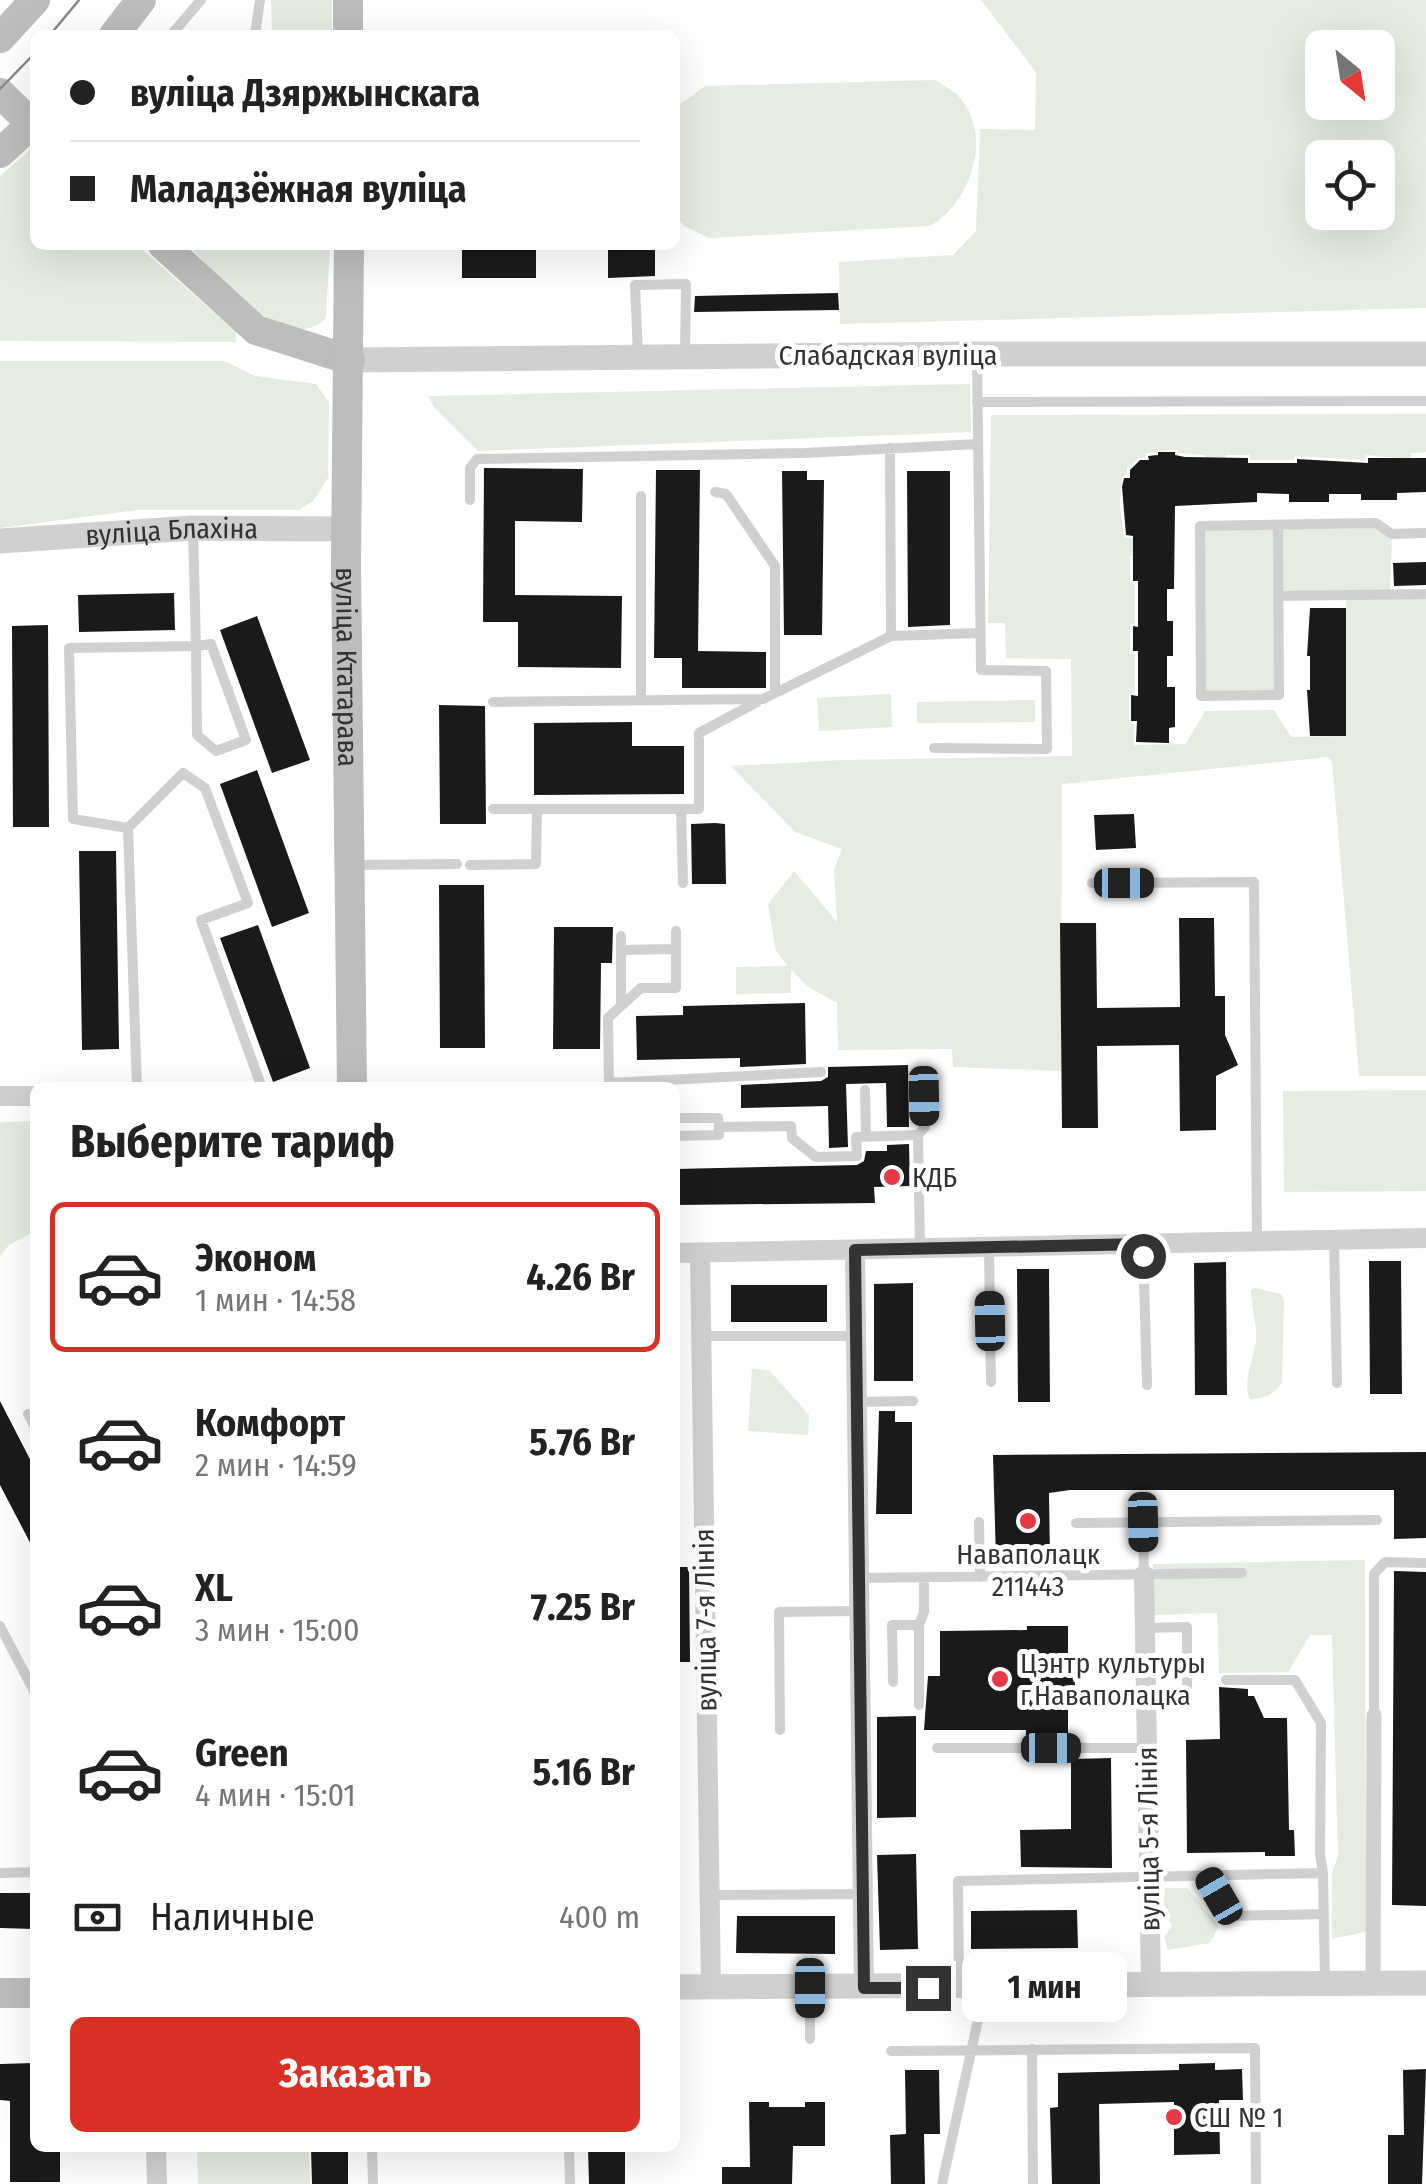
<!DOCTYPE html>
<html lang="ru">
<head>
<meta charset="utf-8">
<style>
	:root { --surface:#fff; --page:#f2f2f2; --text:#222; --muted:#767676; --line:#e0e0e0; --accent:#d93025 }
	body { margin:0; font-family:"Fira Sans Condensed",sans-serif; background:var(--page); color:var(--text); height:100vh; display:flex; flex-direction:column; font-size:38px; white-space:nowrap }
	* { box-sizing:border-box; margin:0 }
	p { font-size:32px; color:var(--muted) }
	.icon { flex:none; width:55px; height:55px; fill:none; stroke:currentColor; stroke-width:2; stroke-linecap:round; stroke-linejoin:round }
	.map { position:relative; flex:1; overflow:hidden }
	.sheet { position:absolute; left:30px; top:1082px; width:650px; height:1070px; display:flex; flex-direction:column; background:var(--surface); border-radius:15px; box-shadow:0 10px 40px #0002 }
	.sheet>* { flex:none }
	.banner { position:absolute; left:30px; top:30px; width:650px; height:220px; border-radius:15px; box-shadow:0 10px 40px #0002; display:grid; align-content:center; height:220px; padding:0 40px; background:var(--surface) }
	.needle { width:65px; rotate:150deg }
	.tools { position:absolute; left:1305px; top:30px; display:grid; gap:20px }
	.tools a { display:grid; place-items:center; width:90px; height:90px; border-radius:15px; background:var(--surface); box-shadow:0 10px 40px #0002; font-size:50px }
	.end { position:absolute; width:45px; height:45px; margin:-22px; border:12px solid #333; background:#fff; box-shadow:0 0 0 5px #fff }
	.from { border-radius:50% }
	.bubble { position:absolute; height:70px; border-radius:15px; background:var(--surface); box-shadow:0 10px 40px #0002; font-size:32px; font-weight:700; line-height:70px; text-align:center }
	.car { position:absolute; width:30px; height:60px; margin:-30px -15px; border-radius:12px; box-shadow:0 0 8px 2px #0007; background:linear-gradient(#222 24%,#8ab4d8 0 40%,#222 0 76%,#8ab4d8 0 86%,#222 0) }
	.banner b { display:flex; align-items:center; gap:35px; height:95px; font-size:38px }
	.banner b+b { border-top:2px solid var(--line) }
	.banner i { width:25px; height:25px; background:var(--text) }
	ul { padding:0; list-style:none }
	li { display:flex; align-items:center; gap:30px; height:150px; margin:0 20px 15px; padding:0 20px; border:5px solid transparent; border-radius:15px }
	li div { flex:1 }
	li b { display:block; font-size:38px }
	li em { font-style:normal; font-weight:700 }
	li.on { border-color:var(--accent) }
	li>.icon { width:90px; height:90px; stroke-width:1.5 }
	h2 { padding:0 40px; font-size:45px; line-height:120px }
	.pay { display:flex; align-items:center; gap:25px; height:110px; padding:0 40px; font-size:38px }
	.pay p { margin-inline-start:auto }
	.primary-button { display:flex; gap:20px; margin-top:auto; padding:20px 40px }
	.primary-button a { flex:1; height:115px; border-radius:15px; background:var(--accent); color:#fff; font-size:40px; font-weight:700; line-height:115px; text-align:center }
	.map>svg:first-child { display:block }
</style>
</head>
<body>
<div class="map">
<svg width="1426" height="2184" viewBox="0 0 1426 2184">
	<rect width="100%" height="100%" fill="#fff"/>
	<path fill="#e6ecdf" fill-rule="evenodd" d="M271,0h61v35h-60z
		M981,0h445v308l-586,16 -1,-62 114,-7 23,-24 4,-102 55,1 1,-58zM1322,48h56v54h-56zM1322,158h56v54h-56z
		M935,80c9,6 20,11 26,19 32,39 9,104 -31,127l-221,12 -25,-12 -9,-12v-106l30,-22z
		M31,149l4,4v92h102l99,87v10l-236,-1v-165z
		M188,245h142l-4,73c-41,42 -109,-45 -138,-73z
		M0,361h225l30,15 61,8 13,18 -1,76 -15,23 -14,9h-162l-137,18z
		M970,384l1,48 -493,19 -44,-44 -6,-11z
		M1426,414v38l-15,1v6l-45,-4 -1,5 -70,-4 -1,4h-44v-5h-24l-1,5h-19l-1,-5 -27,-2v-4l-32,4v5h-7l-12,10v7l-5,1 -2,29 4,33h12v17l-6,1v27l5,1v40h-5v29l5,1v39l-6,1v29l5,1v21l52,-1 19,-33 69,-1 17,27 55,-1v-140h-68l1,99 -78,1 -1,-170 176,-3 16,11 -2,60h36v482h-67l-27,-314 -4,-5 -266,27 -1,287 -108,-4 -1,-18 -114,1 -1,-47 -30,-17 -16,-17v24l-55,1v-27l52,-1 -12,-15 -8,-47 26,-33 43,51 -3,-52 8,-21 -47,-17 -64,-66 112,-6 229,-4 -1,-97 -65,-1 -1,-35h-17l3,-208z
		M891,694l1,33 -73,4 -2,-33z
		M1035,700v22l-118,1v-21z
		M1426,1090v101l-142,1 -1,-101z
		M35,1121v110l-26,14 -9,11v-134z
		M1254,1288l27,6 3,6 -2,82c-6,12 -19,17 -32,17 -8,-16 4,-41 6,-59 2,-10 -5,-35 -5,-50z
		M752,1369l18,2 39,44 -1,20 -60,-4z
		M1365,1560l1,348 3,23 -37,8v-66l6,-17 -6,-221h-22l-22,37 -69,1 -2,-60 -63,2 -1,-51z
		M1165,1888h22l32,38 -9,17 -42,7 -4,-13 8,-11 -9,-15z
		M197,2148h112l1,36h-112z"/>
	<path fill="#1a1a1a" d="M488,245h48v33h-74v-31z
		M608,245h47v31l-47,2z
		M838,293l1,17 -145,2 1,-16z
		M1158,452h17v3l10,2 63,1v5h49v-4l71,4v-5h58v34l-29,1v7h-36v-6h-32v8h-40v-8l-32,-1v9l-82,4 -1,83h-7v32h6v35h-6v31h8v40l-6,1v15l-33,-1 1,-21h-6v-26l7,1v-45h-5v-25l5,1v-46h-5v-45l-7,-1 -4,-48 2,-9h6v-8l10,-10h9l-1,-4 10,-1z
		M484,468l99,1 -1,53 -67,-1v74l107,1 -1,72 -103,-1v-45h-35z
		M656,470h44l-2,181 68,1v36h-84v-30h-28z
		M782,471h25v9h17l-2,155h-38z
		M907,471h43v154l-42,2z
		M1426,562v23l-32,1 -1,-23z
		M174,593l1,37 -96,2 -1,-37z
		M1310,608h36v128h-36l-3,-46h3v-34h-3z
		M257,616l53,144 -38,13 -52,-143z
		M48,625l1,202h-36l-1,-201z
		M439,705l46,1 1,118h-46z
		M632,722v24h52v48l-150,1v-72z
		M257,770l52,143 -37,14 -52,-143z
		M1134,814l2,34 -40,2 -2,-35z
		M715,823l10,1 1,60h-34l-1,-60z
		M79,851h37l3,198 -37,1z
		M439,885h45l1,163h-45z
		M1179,918h35l1,78h10v39l13,30 -22,11v54l-36,1 -1,-86 -82,1 1,82h-36l-2,-205h36l1,85 83,-1z
		M258,925l52,143 -37,14 -53,-144z
		M554,927h59l-1,36h-11l-1,86h-47z
		M805,1003l1,61 -66,3v-9l-103,2 -1,-44 47,-1v-9z
		M908,1065l1,62h-22l-1,-44 -40,1 2,63 -19,1 -1,-42 -87,2v-23l80,-4 7,-4v-10z
		M909,1144l1,42 -36,1 1,16 -200,2v-36l182,-4 7,-4 2,-10h21v-6z
		M1369,1261h32l1,133h-32z
		M1226,1262l1,133h-32l-1,-132z
		M1017,1269h32l1,133h-32z
		M913,1283v98h-39v-97z
		M731,1285h96v37h-96z
		M0,1401l35,68v83l-35,-67z
		M879,1411h16v11h17v92h-36z
		M1426,1452v86l-32,1v-49h-324l-21,3 1,65 -54,1 -3,-104z
		M675,1567h14l1,95h-15z
		M1394,1571l32,1v334l-34,-1z
		M1027,1626h41v41h7v32h-7v36h-42v-5h-102l4,-54h12v-45l87,-1z
		M1219,1687l29,2v7h6l10,22h23l2,112h5l1,26h-30v-4l-78,1 -1,-113 34,-1z
		M916,1716v101l-39,1v-101z
		M1111,1758l1,110 -91,-1 -1,-37 51,-1v-70z
		M916,1854l2,95 -38,1 -3,-95z
		M0,1893h35v36l-35,-1z
		M1077,1910l1,38 -107,1v-38z
		M737,1916h98v38l-99,-1z
		M35,2063v85h25v34h-50v-81l-10,-1v-36z
		M1215,2063v7l27,-1 1,31h-24l1,54 -46,1v-53l-75,2 1,80h-48l-2,-76 8,-1v-34l121,-3v-6z
		M1426,2069l-4,115h-34v-49h16l-1,-65z
		M905,2070h34l1,64h-16l1,50h-34l-1,-49 16,-1z
		M749,2102h20v5h36v-5h20v44h-32l-1,38h-70v-17h28z
		M311,2148h37v36h-36z
		M588,2148h37v36h-36z"/>
	<g fill="none" stroke-linecap="round" stroke-linejoin="round">
		<path stroke="#d0d0d0" stroke-width="10" d="M171,35l30,-35
			M255,35l5,-35
			M638,356l-3,-71 51,-1 -1,72
			M977,402l449,-1
			M715,492l11,2 49,72v126
			M641,496v203
			M470,500v-32l7,-9 328,-6 173,-9
			M1278,525l1,170 -78,1 -1,-170 176,-3 16,11 34,-1
			M1278,596l148,-2
			M891,636l89,-3
			M211,644l35,96 -30,11 -19,-16 -1,-89z
			M493,702l270,-3 128,-63 -1,-188
			M934,748l113,1 -1,-78 -65,-1 -4,-315
			M493,809h206v-76l58,-31
			M681,809l2,74
			M128,828l55,-55 22,15 43,115 -47,17 61,168
			M352,865l105,-1
			M470,865l66,-1 1,-55
			M1092,883l162,-1 3,359
			M621,950l55,-1
			M621,1006l20,-18h35v-57
			M609,1083l212,-11
			M609,1087l-1,-69 13,-12v-70
			M137,1088l-9,-260 -55,-9 -4,-171 127,-2 -3,-117
			M865,1090l1,46
			M675,1118h43l1,9 72,-1 1,12 24,19 41,-1 -1,-19 62,-2
			M675,1136l44,-1v-8
			M1334,1240l3,143
			M1143,1244l4,141
			M989,1247l2,135
			M920,1248l-2,-113 7,-8 -1,-31
			M702,1336h153
			M857,1402l56,-1
			M28,1414l7,13
			M979,1522l1,55
			M1143,1522l1,53
			M1076,1523l301,-3
			M860,1578l382,-5
			M919,1625v80
			M0,1626l35,67
			M1146,1628l41,-1v67
			M1226,1680h69l26,43 -1,131 3,19 2,110
			M893,1682l-1,-57h27l5,-13v-35
			M1374,1715v-141l11,-12 41,1
			M780,1730l-1,-118 80,-1
			M937,1748h210
			M0,1873l35,-1
			M1207,1875l24,41 93,-2
			M710,1895l153,-1
			M959,1987l-1,-106 365,-8
			M810,1989v50
			M1032,2049l1,135
			M891,2051l364,-3 1,136
			M372,2148l1,36
			M569,2148l1,36
			M942,2184l43,-196"/>
		<path stroke="#d0d0d0" stroke-width="15" d="M1373,1983l1,-268"/>
		<path stroke="#d0d0d0" stroke-width="20" d="M0,1096h35
			M855,1250l9,738
			M675,1253l751,-15
			M700,1253l11,734
			M1144,1575l7,409
			M156,2148l1,36"/>
		<g stroke="#d0d0d0" stroke-width="25">
			<path d="M350,360l627,-6h449"/>
			<path id="s1" d="M0,541l193,-13 153,1"/>
			<path d="M675,1987l751,-4"/>
		</g>
		<g stroke="#bdbdbd" stroke-width="30">
			<path d="M348,0v35"/>
			<path d="M114,35l27,-35"/>
			<path d="M0,38l35,-38"/>
			<path d="M0,93l35,34"/>
			<path d="M0,153l35,-32"/>
			<path d="M163,245l93,85 94,30"/>
			<path id="s2" d="M349,245l-3,319 6,524"/>
			<path d="M0,1993h35"/>
		</g>
		<path stroke="#888" stroke-width="2.5" d="M50,35l29,-35
			M0,89l35,-36"/>
	</g>
	<g fill="none" stroke-linecap="round" stroke-linejoin="round">
		<path stroke="#333" stroke-width="12" d="M928,1988h-64l-9,-738 288,-6v12"/>
	</g>
	<g fill="#e63946" stroke="#fff" stroke-width="4">
		<circle cx="892" cy="1177" r="10"/>
		<circle cx="1028" cy="1521" r="10"/>
		<circle cx="1000" cy="1679" r="10"/>
		<circle cx="1174" cy="2117" r="10"/>
	</g>
	<g text-anchor="middle" stroke-width="10" stroke-linejoin="round" paint-order="stroke">
		<g font-size="28" fill="#333" stroke="#fff">
			<text x="888" y="365">Слабадская вуліца</text>
			<text dy="10" stroke="none"><textPath href="#s1" startOffset="172">вуліца Блахіна</textPath></text>
			<text dy="10" stroke="none"><textPath href="#s2" startOffset="422">вуліца Ктатарава</textPath></text>
			<text transform="translate(705 1620) rotate(-91)" y="10">вуліца 7-я Лінія</text>
			<text transform="translate(1148 1839) rotate(-91)" y="10">вуліца 5-я Лінія</text>
		</g>
		<g font-size="28" fill="#333" stroke="#fff" text-anchor="start">
			<text x="912" y="1187">КДБ</text>
			<text x="1028" y="1564" text-anchor="middle">Наваполацк<tspan x="1028" dy="32">211443</tspan></text>
			<text x="1020" y="1673">Цэнтр культуры<tspan x="1020" dy="32">г.Наваполацка</tspan></text>
			<text x="1194" y="2127">СШ № 1</text>
		</g>
	</g>
</svg>
<div class="tools">
<a><svg class="needle" viewBox="-14 -14 28 28"><path d="M0-13l5 13h-10z" fill="#e53935"/><path d="M0 13l5-13h-10z" fill="#767676"/></svg></a>
<a><svg class="icon" aria-label="locate" viewBox="0 0 24 24"><circle cx="12" cy="12" r="6"/><path d="M12 2v4M12 18v4M2 12h4M18 12h4"/></svg></a>
</div>
<i class="end from" style="left:1143px;top:1256px"></i>
<i class="end" style="left:928px;top:1988px"></i>
<div class="bubble" style="left:962px;top:1952px;width:165px">1 мин</div>
<i class="car" style="left:1124px;top:883px;rotate:90deg"></i>
<i class="car" style="left:924px;top:1096px;rotate:179deg"></i>
<i class="car" style="left:990px;top:1321px;rotate:359deg"></i>
<i class="car" style="left:1143px;top:1522px;rotate:179deg"></i>
<i class="car" style="left:1051px;top:1748px;rotate:90deg"></i>
<i class="car" style="left:1219px;top:1896px;rotate:330deg"></i>
<i class="car" style="left:810px;top:1988px;rotate:180deg"></i>
<div class="banner">
<b><i class="from"></i>вуліца Дзяржынскага</b>
<b><i></i>Маладзёжная вуліца</b>
</div>
<section class="sheet">
<h2>Выберите тариф</h2>
<ul>
<li class="on"><svg class="icon" aria-label="car" viewBox="0 0 24 24"><path d="M5 17H2v-5l4-1 3-4h7l3 4 3 1v5h-3M9 17h6M6 11h13"/><circle cx="7" cy="17" r="2"/><circle cx="17" cy="17" r="2"/></svg><div><b>Эконом</b><p>1 мин · 14:58</p></div><em>4.26 Br</em></li>
<li><svg class="icon" aria-label="car" viewBox="0 0 24 24"><path d="M5 17H2v-5l4-1 3-4h7l3 4 3 1v5h-3M9 17h6M6 11h13"/><circle cx="7" cy="17" r="2"/><circle cx="17" cy="17" r="2"/></svg><div><b>Комфорт</b><p>2 мин · 14:59</p></div><em>5.76 Br</em></li>
<li><svg class="icon" aria-label="car" viewBox="0 0 24 24"><path d="M5 17H2v-5l4-1 3-4h7l3 4 3 1v5h-3M9 17h6M6 11h13"/><circle cx="7" cy="17" r="2"/><circle cx="17" cy="17" r="2"/></svg><div><b>XL</b><p>3 мин · 15:00</p></div><em>7.25 Br</em></li>
<li><svg class="icon" aria-label="car" viewBox="0 0 24 24"><path d="M5 17H2v-5l4-1 3-4h7l3 4 3 1v5h-3M9 17h6M6 11h13"/><circle cx="7" cy="17" r="2"/><circle cx="17" cy="17" r="2"/></svg><div><b>Green</b><p>4 мин · 15:01</p></div><em>5.16 Br</em></li>
</ul>
<div class="pay"><svg class="icon" aria-label="cash" viewBox="0 0 24 24"><path d="M3 7h18v10H3z"/><circle cx="12" cy="12" r="2"/></svg>Наличные<p>400 m</p></div>
<div class="primary-button"><a>Заказать</a></div>
</section>
</div>
</body>
</html>
